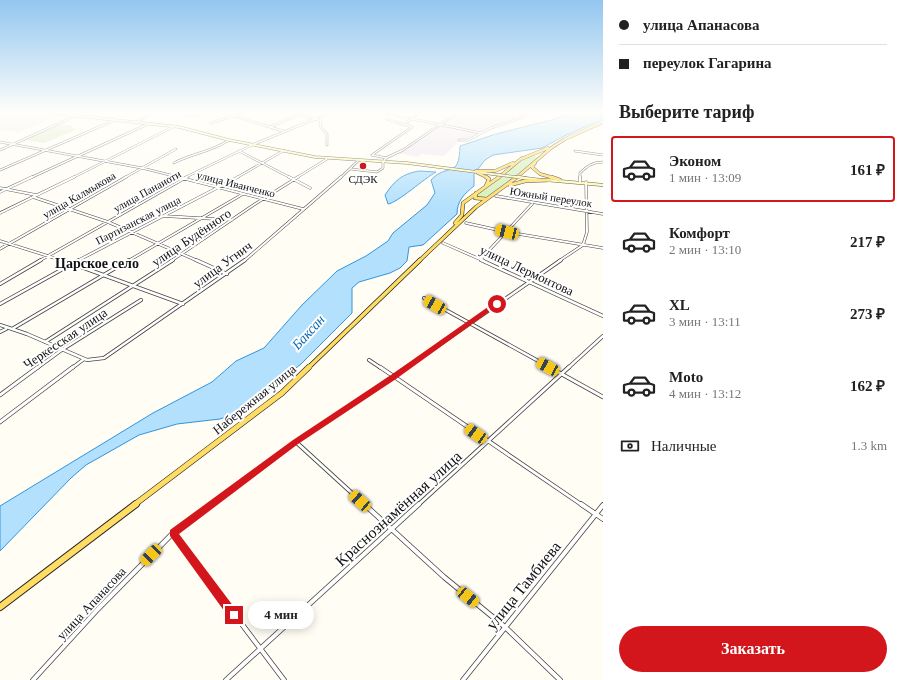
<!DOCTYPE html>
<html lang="ru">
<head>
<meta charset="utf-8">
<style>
	:root { --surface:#fff; --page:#f6f6f6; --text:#222; --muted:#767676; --line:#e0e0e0; --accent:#d3161c }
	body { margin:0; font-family:"Times New Roman",serif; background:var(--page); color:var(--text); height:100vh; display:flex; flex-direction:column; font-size:15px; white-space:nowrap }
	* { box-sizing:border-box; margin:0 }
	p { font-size:13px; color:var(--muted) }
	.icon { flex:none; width:22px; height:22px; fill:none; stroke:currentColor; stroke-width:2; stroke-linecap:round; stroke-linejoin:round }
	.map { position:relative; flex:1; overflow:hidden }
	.side { display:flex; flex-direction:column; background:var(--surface); width:300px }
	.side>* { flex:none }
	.guide { display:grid; align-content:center; height:88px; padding:0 16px; background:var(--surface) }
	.end { position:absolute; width:18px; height:18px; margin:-9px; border:5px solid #d3161c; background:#fff; box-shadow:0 0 0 2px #fff }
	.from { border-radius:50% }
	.bubble { position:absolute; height:28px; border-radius:14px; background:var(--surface); box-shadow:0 2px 10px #0003; font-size:13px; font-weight:700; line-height:28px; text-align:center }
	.car { position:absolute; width:12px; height:24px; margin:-12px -6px; border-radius:5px; box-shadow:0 0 3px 1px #0007; background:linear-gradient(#f5c518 24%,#345 0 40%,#f5c518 0 76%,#345 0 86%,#f5c518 0) }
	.guide b { display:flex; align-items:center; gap:14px; height:38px; font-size:15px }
	.guide b+b { border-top:1px solid var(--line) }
	.guide i { width:10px; height:10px; background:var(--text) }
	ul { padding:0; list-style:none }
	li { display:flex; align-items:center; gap:12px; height:66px; margin:0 8px 6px; padding:0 8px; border:2px solid transparent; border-radius:4px }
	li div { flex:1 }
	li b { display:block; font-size:15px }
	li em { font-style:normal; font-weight:700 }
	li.selected { border-color:var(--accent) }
	li>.icon { width:36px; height:36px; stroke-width:1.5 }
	h2 { padding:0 16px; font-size:18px; line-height:48px }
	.pay { display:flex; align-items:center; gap:10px; height:44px; padding:0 16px; font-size:15px }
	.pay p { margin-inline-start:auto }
	.primary-button { display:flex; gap:8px; margin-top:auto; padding:8px 16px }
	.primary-button a { flex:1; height:46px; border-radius:24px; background:var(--accent); color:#fff; font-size:16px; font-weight:700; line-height:46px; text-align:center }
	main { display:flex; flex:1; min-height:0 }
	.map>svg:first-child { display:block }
</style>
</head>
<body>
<main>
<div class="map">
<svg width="603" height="680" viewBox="0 0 603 680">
	<rect width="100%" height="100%" fill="#fffdf4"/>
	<path fill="#efe5f0" d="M13,113l40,1 -3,2 5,1 -36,15 -19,-2v-11z
		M457,113h79l-45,15 -34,15 -13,13 -22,-2 -4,3 -21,-4z"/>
	<path fill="#d4efb8" d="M534,155l4,3 -21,17 -13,-1 23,-18z
		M501,176l13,2 -31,21h-5l-3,-3 15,-10z"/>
	<path fill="#d9e6c0" d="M57,125h16l-1,3 6,1 -34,14 -18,-3z"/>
	<path fill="#b2e0fd" stroke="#3095dd" d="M567,113h36v6l-39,17 -22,12 -49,7 -8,5 -11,14v12c-10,8 -17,15 -17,28l-34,31 -14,2 -2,14 -7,7 -10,5 -31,9 -7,6v25l-51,51 -59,47 -22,8 -43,5 -38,11 -53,30 -15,13 -71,73v-45l153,-93 59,-31 24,-21 28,-13 38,-43 35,-34 29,-15 22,-15 5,-8 34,-28 8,-12 -4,-13c17,-18 28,0 29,-34l36,-12 59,-15z
		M419,171l17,1c-11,6 -39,31 -48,32l-3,-9c10,-15 17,-21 34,-24z"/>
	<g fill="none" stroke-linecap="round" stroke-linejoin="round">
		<g stroke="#444" stroke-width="2.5">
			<path id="minor-far4" d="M4,113h8
				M176,113l21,3 6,-3
				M224,113l59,18
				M295,113l26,8 -1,5 7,8v11
				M383,113l98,20
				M91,117l8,-4
				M387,119l18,6
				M211,123l32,-10
				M270,127l32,-14
				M459,140h9l23,-12 35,-12
				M0,142l142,26 40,10
				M0,150l82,-37
				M239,151l52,27
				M575,151l28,4
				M386,158l-14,-3 40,-28 -7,-3 14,-11
				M174,163c18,-10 38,-11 55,-23
				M351,169l26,3 6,-4v-6
				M0,170l115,-50
				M72,178l103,-52
				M124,178l52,-29
				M184,178l68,-33
				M236,178l47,-27
				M296,178l31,-19
				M340,178l18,-17
				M580,178v-5c7,-7 13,-11 23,-11"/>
		</g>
		<g stroke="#444" stroke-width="3">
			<path id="minor-far3" d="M178,177l125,32
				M289,177l21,11
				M580,177v5
				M0,188l36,7
				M496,196l107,18
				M33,197l75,25 90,39
				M0,213l74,-36
				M164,216l68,4
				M466,223l41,9 96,16
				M0,241l64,20
				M443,243l41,18
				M0,249l126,-72
				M481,259l51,-55
				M39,261l148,-84
				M77,261l161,-84
				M128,261l115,-67
				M171,261l84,-57 43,-27
				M244,261l97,-84
				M559,261l24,-16 4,-13 -1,-50"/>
		</g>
		<g stroke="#444" stroke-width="4">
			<path id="minor-far2" d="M62,260l121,44
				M196,260l31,14
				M481,260l122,56
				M0,284l41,-24
				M424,298l127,70
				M0,304l79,-44
				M0,325l27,9 60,26 17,-2 141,-98
				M12,329l117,-69
				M0,332l6,-3
				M45,342l128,-82
				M369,360l12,8
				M37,368l26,-19 78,-49
				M72,368l12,-9
				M406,368l155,-108
				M568,368l35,-32"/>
		</g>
		<g stroke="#444" stroke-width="4.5">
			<path id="minor-far1" d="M380,367l202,138
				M549,367l54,30
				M0,395l38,-28
				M0,422l73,-55
				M296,442l69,63
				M211,505l85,-63 111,-75
				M418,505l151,-138"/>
		</g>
		<g stroke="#444" stroke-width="5.5">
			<path id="minor" d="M364,504l80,73 61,50 55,53
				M581,504l22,15
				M173,533l111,147
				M33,680l65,-71 75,-76 39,-29
				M226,680l193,-176
				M463,680l140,-175"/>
		</g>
		<g stroke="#444" stroke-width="2.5">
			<path id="tertiary-far1" d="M252,145l78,-32
				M383,162l3,-4 17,-8 54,-37
				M30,178l118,-54"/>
		</g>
		<g stroke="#444" stroke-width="3">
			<path id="tertiary" d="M0,192l32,-15"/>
		</g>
		<g stroke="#333" stroke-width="3">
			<path id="secondary-far1" d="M51,113l128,14 50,13 86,17 92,6 85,11
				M136,123l14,-10
				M524,178h2"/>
		</g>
		<g stroke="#333" stroke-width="3.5">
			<path id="secondary" d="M524,178l17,2
				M547,180l56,5"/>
		</g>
		<g stroke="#222" stroke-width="3.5">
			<path id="primary-far4" d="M521,159l27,-11
				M535,163l-3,4 8,7 14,4
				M476,171h19l18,-8
				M478,173l10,5
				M498,178l24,-20
				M516,178l35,-30 14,-9 38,-17"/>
		</g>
		<g stroke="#222" stroke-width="4">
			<path id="primary-far3" d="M486,177l3,2 -3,7
				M551,177l9,3
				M510,185l15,-4 25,-1
				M476,193l-1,5 11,1
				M455,223l7,-8 1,-12 36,-26
				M419,261l57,-54 41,-30"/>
		</g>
		<g stroke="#222" stroke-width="5">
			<path id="primary-far2" d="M308,368l112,-108"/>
		</g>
		<g stroke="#222" stroke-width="6">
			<path id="primary-far1" d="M134,505l148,-112 27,-26"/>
		</g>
		<g stroke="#222" stroke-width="8">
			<path id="primary" d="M0,607l136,-103"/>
		</g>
		<use href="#minor-far4" stroke="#fff" stroke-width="1.5"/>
		<use href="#minor-far3" stroke="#fff" stroke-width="2"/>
		<use href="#minor-far2" stroke="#fff" stroke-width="2.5"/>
		<use href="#minor-far1" stroke="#fff" stroke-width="3"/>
		<use href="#minor" stroke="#fff" stroke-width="4"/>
		<use href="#tertiary-far1" stroke="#fff" stroke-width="1.5"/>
		<use href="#tertiary" stroke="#fff" stroke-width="2"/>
		<use href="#secondary-far1" stroke="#fff8af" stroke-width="2"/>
		<use href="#secondary" stroke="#fff8af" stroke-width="2.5"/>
		<use href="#primary-far4" stroke="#ffdc64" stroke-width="2.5"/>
		<use href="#primary-far3" stroke="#ffdc64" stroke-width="3"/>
		<use href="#primary-far2" stroke="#ffdc64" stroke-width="3.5"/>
		<use href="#primary-far1" stroke="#ffdc64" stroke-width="5"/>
		<use href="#primary" stroke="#ffdc64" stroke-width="6"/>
		<g stroke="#333" stroke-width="3" stroke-linecap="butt">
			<path id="secondary-bridge-far1" d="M492,174l32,4"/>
		</g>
		<g stroke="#333" stroke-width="3.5" stroke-linecap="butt">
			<path id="secondary-bridge" d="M518,177l6,1"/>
		</g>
		<use href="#secondary-bridge-far1" stroke="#fff8af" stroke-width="2"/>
		<use href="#secondary-bridge" stroke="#fff8af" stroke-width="2.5"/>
	</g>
	<linearGradient id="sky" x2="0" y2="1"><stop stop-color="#92c6f0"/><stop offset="0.54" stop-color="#fffefa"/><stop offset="1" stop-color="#fffefa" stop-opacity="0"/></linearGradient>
	<rect width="603" height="208" fill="url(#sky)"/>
	<path fill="#d3161c" d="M495,302l5,2 -104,75 -98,65 -119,90 58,77 2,4 -2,4 -3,1 -4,-1 -60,-83v-6l123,-90 98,-65z"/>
	<circle fill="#d3161c" stroke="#fff" stroke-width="1.5" cx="363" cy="166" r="4"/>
	<g text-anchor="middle" stroke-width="4" stroke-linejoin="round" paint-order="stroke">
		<g font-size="11" fill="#111" stroke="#fff">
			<text x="363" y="183">СДЭК</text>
		</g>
		<g font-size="11" fill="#111" stroke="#fff">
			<text transform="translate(236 184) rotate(14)" y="4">улица Иванченко</text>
			<text transform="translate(147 191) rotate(-29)" y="4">улица Панаиоти</text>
			<text transform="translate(79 195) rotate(-30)" y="4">улица Калмыкова</text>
			<text transform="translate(551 197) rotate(9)" y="4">Южный переулок</text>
			<text transform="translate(138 220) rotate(-27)" y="4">Партизанская улица</text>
		</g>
		<g font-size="13" fill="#111" stroke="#fff">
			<text transform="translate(191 237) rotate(-34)" y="5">улица Будённого</text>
			<text transform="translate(222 264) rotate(-36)" y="5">улица Угнич</text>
			<text transform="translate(527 270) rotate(25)" y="5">улица Лермонтова</text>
			<text transform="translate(65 338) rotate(-34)" y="5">Черкесская улица</text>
			<text transform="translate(254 399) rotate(-39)" y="5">Набережная улица</text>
			<text transform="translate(91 603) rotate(-47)" y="5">улица Апанасова</text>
		</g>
		<g font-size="14" font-weight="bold" fill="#111" stroke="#fff">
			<text x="97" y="268">Царское село</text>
		</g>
		<g font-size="14" font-style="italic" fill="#0966b3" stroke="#fff">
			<text transform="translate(308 332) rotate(-48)" y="5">Баксан</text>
		</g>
		<g font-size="16" fill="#111" stroke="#fff">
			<text transform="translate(398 508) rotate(-42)" y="6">Краснознамённая улица</text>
			<text transform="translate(523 585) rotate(-51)" y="6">улица Тамбиева</text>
		</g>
	</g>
</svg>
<i class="end from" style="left:497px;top:304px"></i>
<i class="end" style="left:234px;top:615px"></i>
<div class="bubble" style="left:248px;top:601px;width:66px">4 мин</div>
<i class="car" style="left:507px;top:232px;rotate:284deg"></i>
<i class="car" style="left:435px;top:305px;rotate:300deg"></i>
<i class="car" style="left:548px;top:367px;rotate:298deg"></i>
<i class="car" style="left:476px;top:434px;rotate:305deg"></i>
<i class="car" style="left:360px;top:501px;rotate:312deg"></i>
<i class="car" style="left:151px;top:555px;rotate:225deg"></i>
<i class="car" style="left:468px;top:597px;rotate:129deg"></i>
</div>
<section class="side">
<div class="guide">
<b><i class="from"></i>улица Апанасова</b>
<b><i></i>переулок Гагарина</b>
</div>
<h2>Выберите тариф</h2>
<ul>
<li class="selected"><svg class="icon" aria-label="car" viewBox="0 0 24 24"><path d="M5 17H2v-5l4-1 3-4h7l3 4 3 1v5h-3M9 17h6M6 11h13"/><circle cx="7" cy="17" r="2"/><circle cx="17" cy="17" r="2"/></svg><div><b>Эконом</b><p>1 мин · 13:09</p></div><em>161 ₽</em></li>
<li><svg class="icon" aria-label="car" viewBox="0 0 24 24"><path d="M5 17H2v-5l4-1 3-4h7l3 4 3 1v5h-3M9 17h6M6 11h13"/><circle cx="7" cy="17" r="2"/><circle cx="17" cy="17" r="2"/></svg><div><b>Комфорт</b><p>2 мин · 13:10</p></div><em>217 ₽</em></li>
<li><svg class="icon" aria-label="car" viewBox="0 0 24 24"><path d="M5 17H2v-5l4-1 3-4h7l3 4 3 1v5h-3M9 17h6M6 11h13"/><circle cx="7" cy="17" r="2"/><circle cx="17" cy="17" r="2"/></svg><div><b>XL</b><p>3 мин · 13:11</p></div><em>273 ₽</em></li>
<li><svg class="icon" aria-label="car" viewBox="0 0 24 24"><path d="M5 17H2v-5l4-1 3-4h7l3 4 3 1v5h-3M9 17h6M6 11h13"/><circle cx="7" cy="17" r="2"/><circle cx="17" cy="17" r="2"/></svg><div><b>Moto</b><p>4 мин · 13:12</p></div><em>162 ₽</em></li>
</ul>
<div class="pay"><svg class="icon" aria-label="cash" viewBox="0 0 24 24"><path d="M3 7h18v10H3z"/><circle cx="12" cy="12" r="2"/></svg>Наличные<p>1.3 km</p></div>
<div class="primary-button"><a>Заказать</a></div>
</section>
</main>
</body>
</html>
